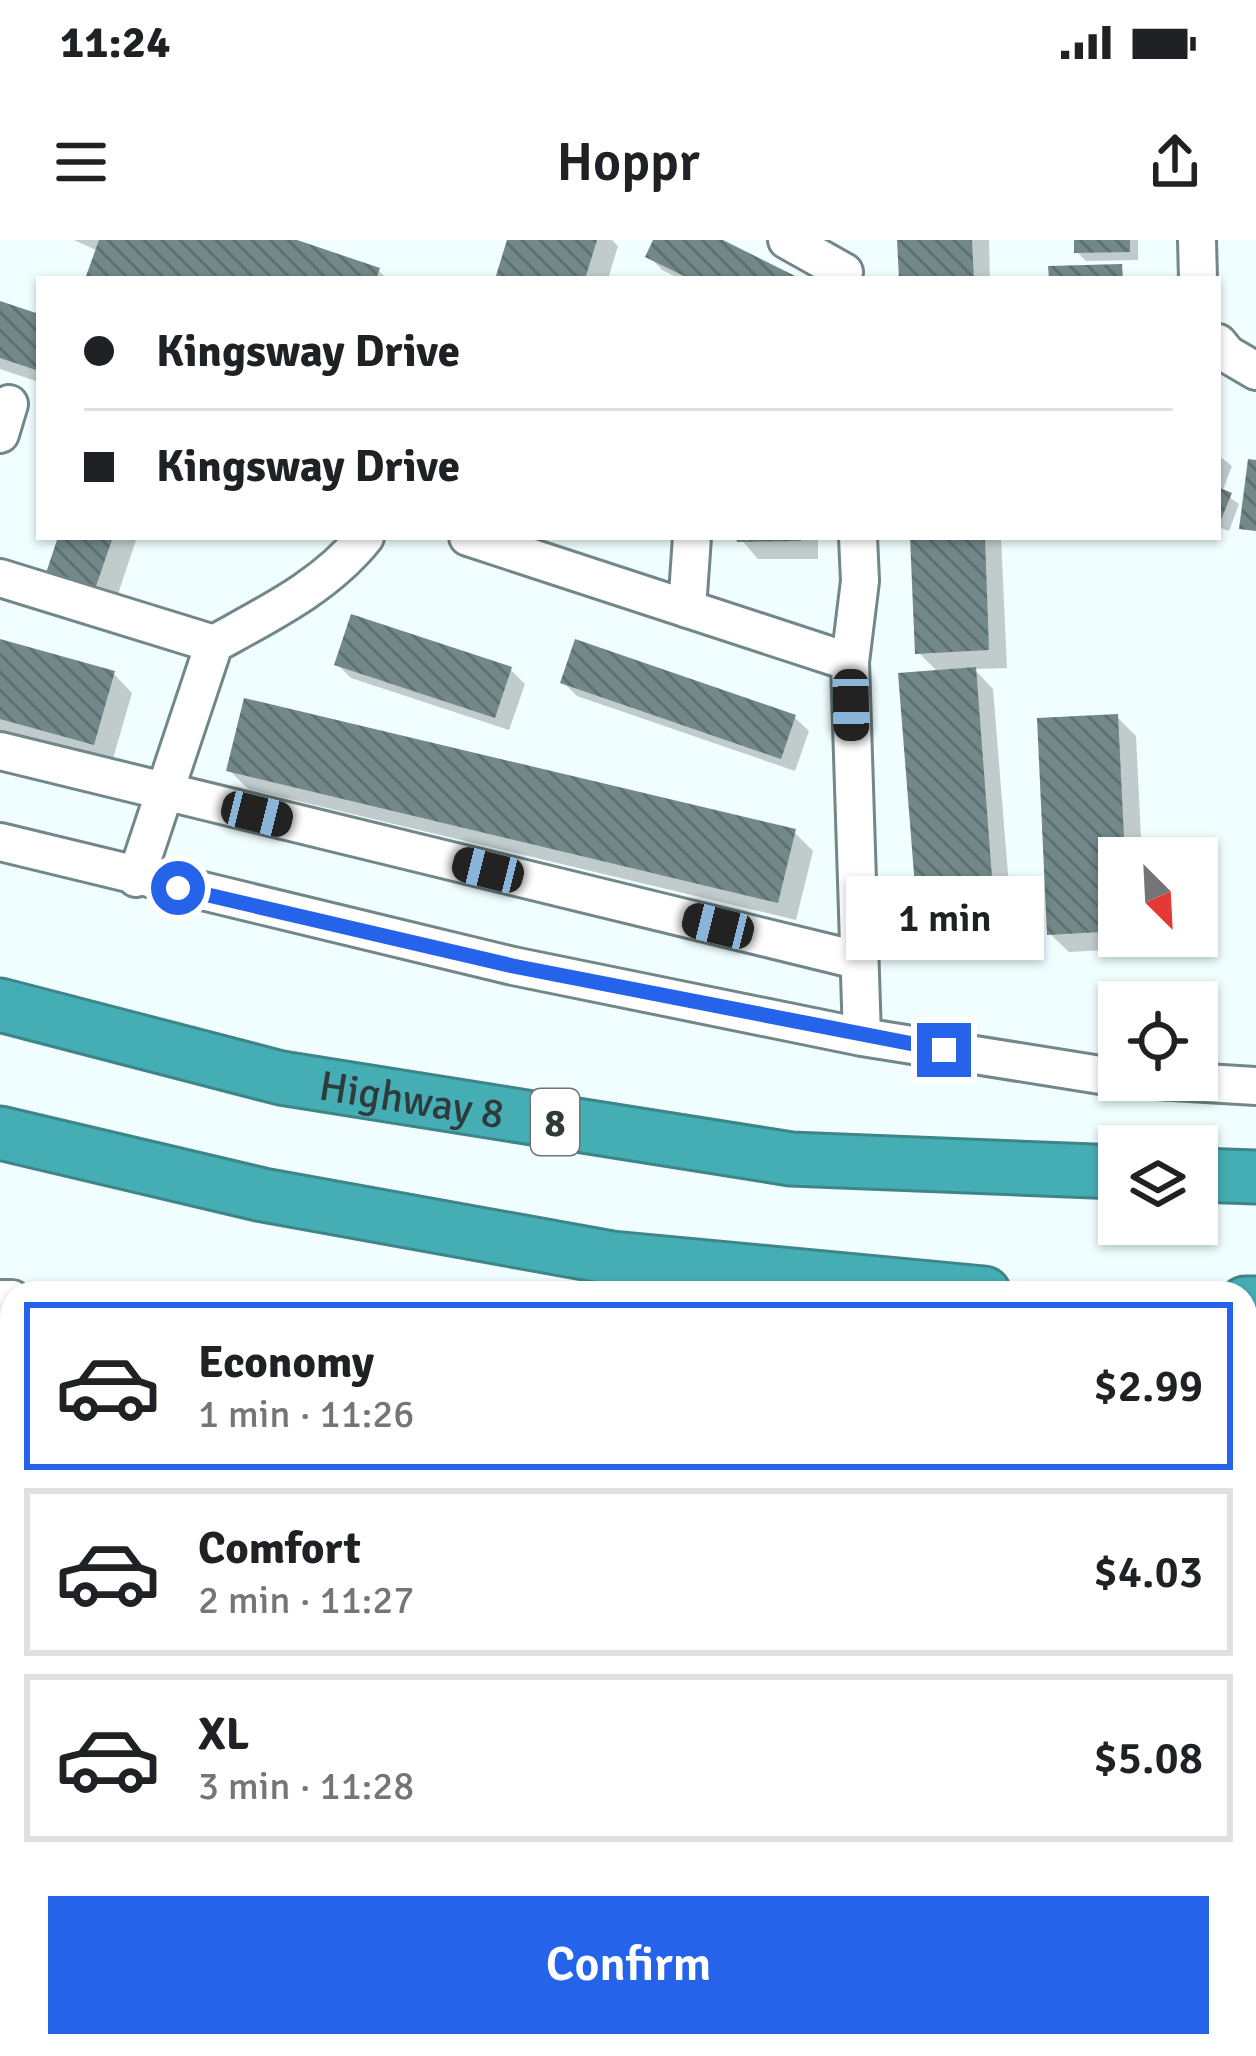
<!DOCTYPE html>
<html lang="en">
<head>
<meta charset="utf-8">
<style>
	:root { --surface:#fff; --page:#f6f6f6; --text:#202124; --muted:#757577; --line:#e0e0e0; --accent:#2563eb }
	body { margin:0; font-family:Signika,sans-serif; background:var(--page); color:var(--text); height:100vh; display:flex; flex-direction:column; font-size:45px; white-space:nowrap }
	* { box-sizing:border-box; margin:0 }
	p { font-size:39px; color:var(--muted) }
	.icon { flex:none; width:66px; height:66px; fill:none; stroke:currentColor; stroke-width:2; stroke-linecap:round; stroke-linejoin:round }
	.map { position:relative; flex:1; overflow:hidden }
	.panel { position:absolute; left:0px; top:1041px; width:1257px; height:777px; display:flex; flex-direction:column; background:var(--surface); border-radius:36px 36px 0 0; box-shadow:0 3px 9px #0004 }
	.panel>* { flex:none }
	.banner { position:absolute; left:36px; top:36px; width:1185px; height:264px; border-radius:0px; box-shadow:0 3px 9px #0004; display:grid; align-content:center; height:264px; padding:0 48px; background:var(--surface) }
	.needle { width:78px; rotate:156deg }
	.buttons { position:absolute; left:1098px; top:597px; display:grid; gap:24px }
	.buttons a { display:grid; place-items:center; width:120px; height:120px; border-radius:0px; background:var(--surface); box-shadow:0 3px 9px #0004; font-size:60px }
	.end { position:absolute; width:54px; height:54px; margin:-27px; border:15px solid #2563eb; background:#fff; box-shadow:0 0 0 6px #fff }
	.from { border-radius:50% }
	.bubble { position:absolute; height:84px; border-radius:0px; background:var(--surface); box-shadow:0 3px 9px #0004; font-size:39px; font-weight:600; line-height:84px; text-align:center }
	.car { position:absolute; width:36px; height:72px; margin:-36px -18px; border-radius:15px; box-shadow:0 0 9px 3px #0007; background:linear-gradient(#222 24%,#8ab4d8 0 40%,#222 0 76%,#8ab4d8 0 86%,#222 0) }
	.banner b { display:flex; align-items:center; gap:42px; height:114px; font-size:45px }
	.banner b+b { border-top:3px solid var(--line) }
	.banner i { width:30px; height:30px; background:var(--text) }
	ul { padding:21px 0 0; list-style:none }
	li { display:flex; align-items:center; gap:36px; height:168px; margin:0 24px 18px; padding:0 24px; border:6px solid var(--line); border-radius:0px }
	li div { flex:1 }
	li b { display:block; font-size:45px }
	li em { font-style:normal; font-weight:600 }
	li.selected { border-color:var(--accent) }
	li>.icon { width:108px; height:108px; stroke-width:1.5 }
	.action { display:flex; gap:24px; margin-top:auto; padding:24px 48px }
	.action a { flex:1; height:138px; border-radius:0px; background:var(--accent); color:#fff; font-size:48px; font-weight:600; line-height:138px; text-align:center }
	.status { display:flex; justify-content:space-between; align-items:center; height:84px; padding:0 60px; background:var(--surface); direction:ltr }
	.status svg { height:33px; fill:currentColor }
	header { display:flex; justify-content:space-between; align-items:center; height:156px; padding:0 48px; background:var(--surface); font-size:54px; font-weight:600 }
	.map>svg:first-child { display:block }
</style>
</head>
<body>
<div class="status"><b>11:24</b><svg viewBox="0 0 49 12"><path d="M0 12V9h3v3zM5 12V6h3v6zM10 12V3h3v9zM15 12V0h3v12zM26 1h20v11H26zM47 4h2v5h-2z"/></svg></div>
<header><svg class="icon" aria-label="menu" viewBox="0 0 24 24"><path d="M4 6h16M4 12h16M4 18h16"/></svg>Hoppr<svg class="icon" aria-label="share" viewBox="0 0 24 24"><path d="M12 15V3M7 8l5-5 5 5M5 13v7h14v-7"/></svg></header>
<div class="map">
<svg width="1256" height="1816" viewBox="0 0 1256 1816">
	<defs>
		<pattern id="building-back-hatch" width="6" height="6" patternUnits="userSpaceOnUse" patternTransform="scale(3)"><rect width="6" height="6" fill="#738889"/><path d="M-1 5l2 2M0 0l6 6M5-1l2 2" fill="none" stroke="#5f7071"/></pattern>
	</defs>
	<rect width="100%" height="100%" fill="#f0feff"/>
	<path fill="#0003" d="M74,0h214l90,30 9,9h-298l9,-28z
		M511,0h101l6,6 -10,33h-109z
		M657,0h59l78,39h-114l-18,-9 -13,-14z
		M900,0h89l1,39h-88z
		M1077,0h61v20l-52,1 -9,-9z
		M0,65l39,13v64l-39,-13z
		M1218,215l14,11 -10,26 17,12 -10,27 -11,-4z
		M61,297h76l-24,72 -46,-15z
		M739,297h79v22h-60z
		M913,297h88l6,131 -33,1 19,20 21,259 -74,6 -18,-19 17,-262 -21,-21z
		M0,402l114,32 18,19 -20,69 -112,-31z
		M337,424l174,6 14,14 -16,46 -158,-52z
		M563,442l232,36 14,13 -14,40 -218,-75z
		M1117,477l19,19 6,122h-23v78h27v12l-77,4 -19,-18z
		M229,530l565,62 19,19 -17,69 -548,-131z
		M0,1632l12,6v69l-12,-6z
		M969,1806h119l1,10h-120z"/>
	<path fill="url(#building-back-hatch)" d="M99,0h198l83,28 -4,11h-291z
		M507,0h90l-12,39h-90z
		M653,0h70l78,39h-111l-45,-22z
		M897,0h75l2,39h-75z
		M1074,0h56v12l-56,1z
		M1122,24l1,15h-74l-1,-13z
		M0,61l39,13v57l-39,-13z
		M1248,219l8,1v71l-17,-2z
		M1218,247l14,6 -14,34z
		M58,297h55l-19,55 -49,-16z
		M736,297h65v4l-64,1z
		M910,297h75l4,113 -74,4z
		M351,374l161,53 -17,51 -161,-53z
		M0,399l115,32 -21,74 -94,-26z
		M575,399l221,76 -15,44 -221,-76z
		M976,427l20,263 -77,7 -21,-264z
		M244,458l552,131 -18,74 -552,-132z
		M1118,474l7,144h-6v73l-72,4 -10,-217z
		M0,1173h12v86h-12z
		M0,1629l12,5v47l-9,17 -3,-2z
		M966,1806h110v10h-110z"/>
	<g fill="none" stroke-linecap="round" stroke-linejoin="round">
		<g stroke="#728788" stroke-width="42">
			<path id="minor" d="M787,0l57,32
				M1197,0l1,39
				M1218,103l9,11 29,17
				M0,194l9,-30
				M468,297l382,125
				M858,297l2,44 -10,81 12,375
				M0,338l214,66
				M687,369l5,-72
				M0,511l857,209
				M0,602l513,124 349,71 257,41
				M136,638l78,-234c54,-30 112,-58 151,-107
				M1156,840l100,6
				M0,1059h12
				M1245,1189l11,-1
				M1225,1806v10
				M324,1816l2,-10
				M714,1816v-10"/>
		</g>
		<g stroke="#3e858a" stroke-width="51">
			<path id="major" d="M0,1752l12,6
				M104,1806l20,10
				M0,1814l4,2"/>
		</g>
		<g stroke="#3e858a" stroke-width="57">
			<g id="highway">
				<path id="s1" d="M0,765l281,73 510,81 328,13"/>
				<path d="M0,893l263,62 349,63 372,35"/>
				<path d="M1197,935l59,2"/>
				<path d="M1245,1063h11"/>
			</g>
		</g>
		<use href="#minor" stroke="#fff" stroke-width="36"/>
		<use href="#major" stroke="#8fced3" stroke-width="45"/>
		<use href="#highway" stroke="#45aeb5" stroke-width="51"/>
	</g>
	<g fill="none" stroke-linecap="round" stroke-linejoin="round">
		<path stroke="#2563eb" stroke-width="15" d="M178,648l335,78 431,84"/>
	</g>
	<g text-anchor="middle" stroke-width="9" stroke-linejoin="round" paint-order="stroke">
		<rect fill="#fff" stroke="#6e7575" stroke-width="3" x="531" y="849" width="48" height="66" rx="9"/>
		<g font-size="39" font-weight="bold" fill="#303a3a">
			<text x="555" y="896">8</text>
		</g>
		<g font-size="42" fill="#303a3a" stroke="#fff">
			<text dy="15" stroke="none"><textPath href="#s1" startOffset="423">Highway 8</textPath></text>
		</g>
	</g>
</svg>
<div class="buttons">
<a><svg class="needle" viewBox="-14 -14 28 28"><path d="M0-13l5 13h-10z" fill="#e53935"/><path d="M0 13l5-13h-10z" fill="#757577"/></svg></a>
<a><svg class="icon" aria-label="locate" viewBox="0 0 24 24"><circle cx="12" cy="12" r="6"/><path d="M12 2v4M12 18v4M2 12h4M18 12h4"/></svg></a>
<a><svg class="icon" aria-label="layers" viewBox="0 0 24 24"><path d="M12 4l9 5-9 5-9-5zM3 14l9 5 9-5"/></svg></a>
</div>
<i class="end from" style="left:178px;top:648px"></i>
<i class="end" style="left:944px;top:810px"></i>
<div class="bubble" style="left:846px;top:636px;width:198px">1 min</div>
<i class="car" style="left:851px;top:465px;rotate:179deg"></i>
<i class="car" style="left:257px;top:574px;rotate:104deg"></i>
<i class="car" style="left:488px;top:630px;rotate:284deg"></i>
<i class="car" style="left:718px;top:686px;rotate:284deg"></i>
<div class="banner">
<b><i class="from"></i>Kingsway Drive</b>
<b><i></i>Kingsway Drive</b>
</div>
<section class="panel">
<ul>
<li class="selected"><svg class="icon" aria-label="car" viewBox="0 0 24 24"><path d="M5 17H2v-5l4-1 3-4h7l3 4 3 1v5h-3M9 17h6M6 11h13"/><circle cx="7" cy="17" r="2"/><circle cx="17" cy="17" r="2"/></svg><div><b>Economy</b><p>1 min · 11:26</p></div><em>$2.99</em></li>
<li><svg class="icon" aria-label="car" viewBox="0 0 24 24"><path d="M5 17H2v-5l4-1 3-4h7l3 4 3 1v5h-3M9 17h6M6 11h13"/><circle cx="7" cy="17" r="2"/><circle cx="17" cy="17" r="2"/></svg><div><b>Comfort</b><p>2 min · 11:27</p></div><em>$4.03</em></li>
<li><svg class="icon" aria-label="car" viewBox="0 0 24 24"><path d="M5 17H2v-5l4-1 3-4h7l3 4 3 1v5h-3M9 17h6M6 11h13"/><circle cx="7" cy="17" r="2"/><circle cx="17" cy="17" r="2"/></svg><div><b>XL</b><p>3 min · 11:28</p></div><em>$5.08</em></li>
</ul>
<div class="action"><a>Confirm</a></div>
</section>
</div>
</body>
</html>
